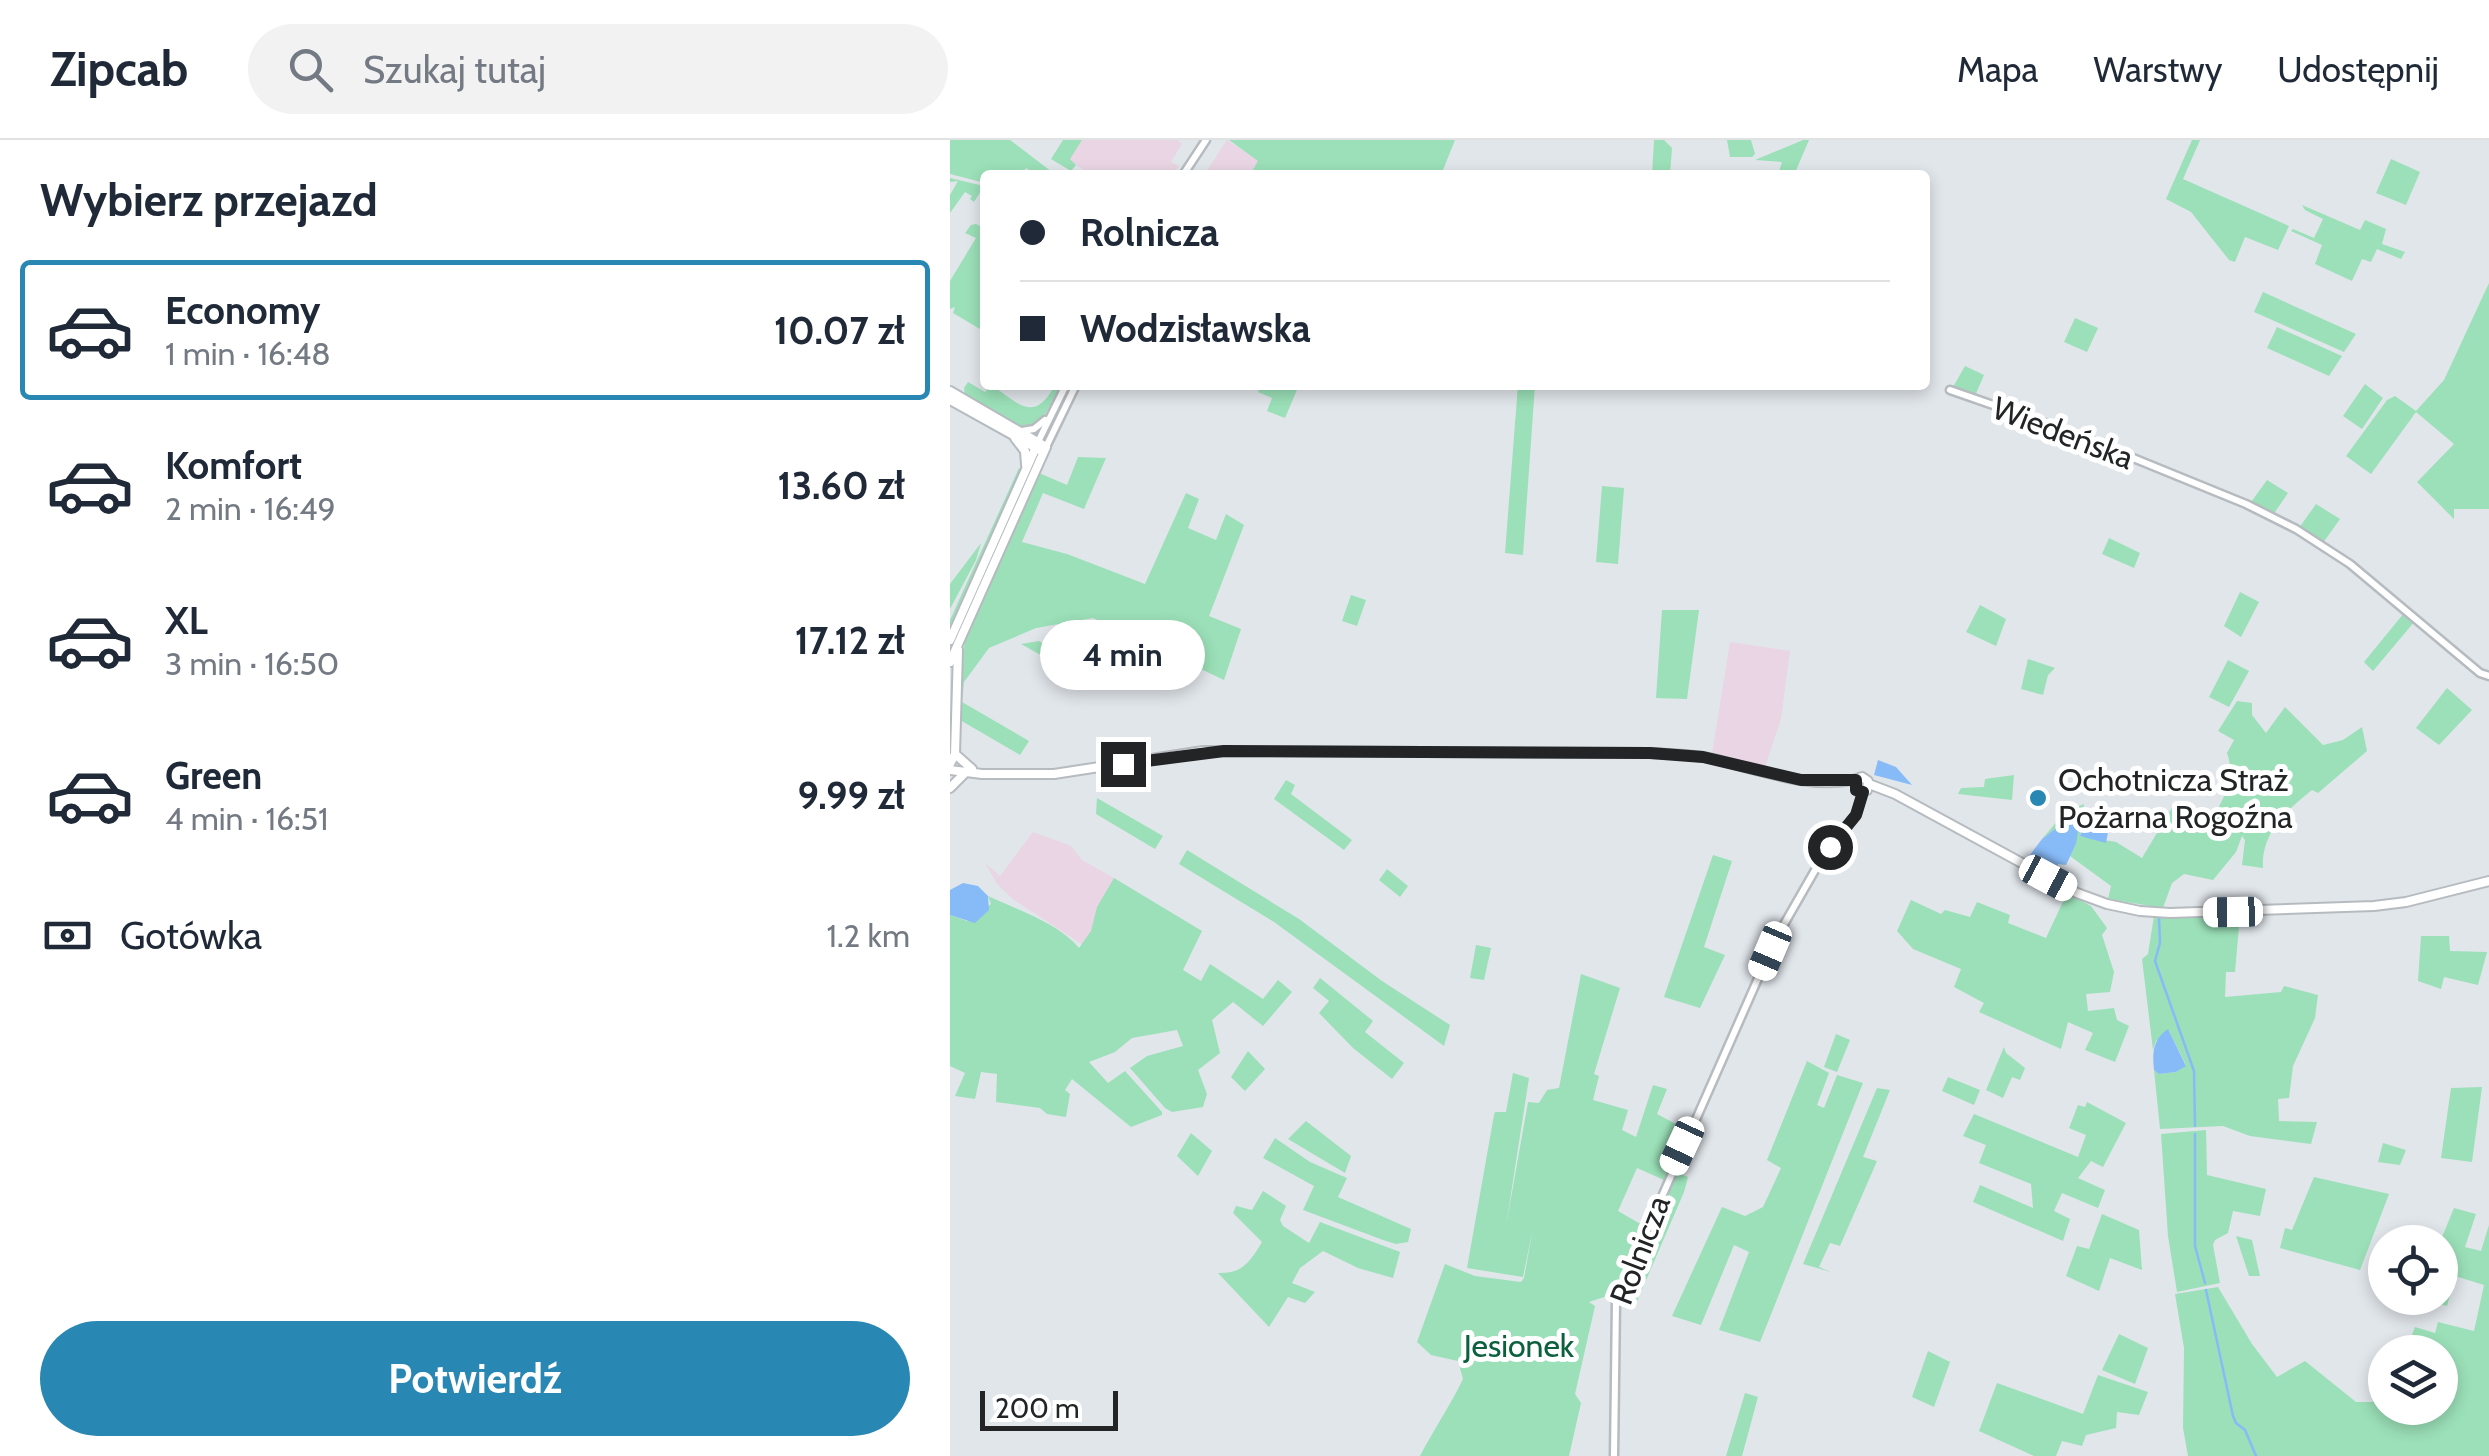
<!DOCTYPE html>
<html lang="pl">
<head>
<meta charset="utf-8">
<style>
	:root { --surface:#fff; --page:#f2f2f3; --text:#1f2937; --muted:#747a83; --line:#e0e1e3; --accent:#2887b3 }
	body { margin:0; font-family:Cabin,sans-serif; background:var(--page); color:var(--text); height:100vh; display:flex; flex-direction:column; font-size:38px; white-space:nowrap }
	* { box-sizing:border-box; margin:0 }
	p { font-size:32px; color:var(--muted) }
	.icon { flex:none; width:55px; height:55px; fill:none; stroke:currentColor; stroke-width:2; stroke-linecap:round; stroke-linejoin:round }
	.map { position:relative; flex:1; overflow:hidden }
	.drawer { display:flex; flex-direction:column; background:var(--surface); width:950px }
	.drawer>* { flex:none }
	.banner { position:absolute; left:30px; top:30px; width:950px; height:220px; border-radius:10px; box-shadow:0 5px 15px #0003; display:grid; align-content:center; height:220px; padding:0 40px; background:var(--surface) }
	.controls { position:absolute; left:1418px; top:1085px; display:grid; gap:20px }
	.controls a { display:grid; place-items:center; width:90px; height:90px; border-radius:50%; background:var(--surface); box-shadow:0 5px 15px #0003; font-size:50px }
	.scale { position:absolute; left:30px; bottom:25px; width:138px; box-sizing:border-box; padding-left:10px; border:5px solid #232426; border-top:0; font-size:28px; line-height:35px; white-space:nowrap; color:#232426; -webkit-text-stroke:8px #fff; paint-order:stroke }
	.end { position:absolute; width:45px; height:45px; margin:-22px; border:12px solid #232426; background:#fff; box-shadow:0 0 0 5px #fff }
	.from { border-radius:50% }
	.bubble { position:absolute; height:70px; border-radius:35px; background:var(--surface); box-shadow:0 5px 15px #0003; font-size:32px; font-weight:800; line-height:70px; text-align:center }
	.car { position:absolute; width:30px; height:60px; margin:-30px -15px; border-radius:12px; box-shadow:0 0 8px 2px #0007; background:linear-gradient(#fff 24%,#345 0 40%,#fff 0 76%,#345 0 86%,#fff 0) }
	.banner b { display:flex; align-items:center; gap:35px; height:95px; font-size:38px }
	.banner b+b { border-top:2px solid var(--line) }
	.banner i { width:25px; height:25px; background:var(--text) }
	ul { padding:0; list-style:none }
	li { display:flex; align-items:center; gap:30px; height:140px; margin:0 20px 15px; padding:0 20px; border:5px solid transparent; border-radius:10px }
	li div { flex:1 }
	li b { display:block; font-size:38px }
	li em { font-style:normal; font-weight:800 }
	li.selected { border-color:var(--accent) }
	li>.icon { width:90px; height:90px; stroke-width:1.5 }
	h2 { padding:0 40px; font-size:45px; line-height:120px }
	.pay { display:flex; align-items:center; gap:25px; height:110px; padding:0 40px; font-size:38px }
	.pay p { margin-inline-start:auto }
	.action { display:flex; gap:20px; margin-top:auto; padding:20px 40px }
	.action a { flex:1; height:115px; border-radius:60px; background:var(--accent); color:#fff; font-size:40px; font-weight:800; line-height:115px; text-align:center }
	header { display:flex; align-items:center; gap:60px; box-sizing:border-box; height:140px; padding:0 50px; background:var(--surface); border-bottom:2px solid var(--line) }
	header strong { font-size:48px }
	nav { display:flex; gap:55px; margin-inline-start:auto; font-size:35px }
	.search { width:700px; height:90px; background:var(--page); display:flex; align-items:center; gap:25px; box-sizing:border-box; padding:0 35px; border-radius:55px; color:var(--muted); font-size:38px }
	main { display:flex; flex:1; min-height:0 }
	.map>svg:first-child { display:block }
</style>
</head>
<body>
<header>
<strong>Zipcab</strong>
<div class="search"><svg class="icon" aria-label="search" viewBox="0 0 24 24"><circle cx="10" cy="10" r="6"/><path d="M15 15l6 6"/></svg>Szukaj tutaj</div>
<nav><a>Mapa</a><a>Warstwy</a><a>Udostępnij</a></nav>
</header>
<main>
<section class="drawer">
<h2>Wybierz przejazd</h2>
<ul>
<li class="selected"><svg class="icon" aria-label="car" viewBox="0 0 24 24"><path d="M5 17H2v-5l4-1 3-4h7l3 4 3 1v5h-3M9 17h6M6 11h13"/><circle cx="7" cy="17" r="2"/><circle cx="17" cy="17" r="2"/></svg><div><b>Economy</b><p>1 min · 16:48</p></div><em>10.07 zł</em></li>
<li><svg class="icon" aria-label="car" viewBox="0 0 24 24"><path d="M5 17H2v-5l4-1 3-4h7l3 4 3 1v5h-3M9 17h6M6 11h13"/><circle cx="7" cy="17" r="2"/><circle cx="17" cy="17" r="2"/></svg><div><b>Komfort</b><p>2 min · 16:49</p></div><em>13.60 zł</em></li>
<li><svg class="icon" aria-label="car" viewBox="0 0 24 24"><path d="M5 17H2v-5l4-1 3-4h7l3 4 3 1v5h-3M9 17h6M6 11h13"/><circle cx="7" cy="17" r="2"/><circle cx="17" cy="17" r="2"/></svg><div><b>XL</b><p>3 min · 16:50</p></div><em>17.12 zł</em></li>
<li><svg class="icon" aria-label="car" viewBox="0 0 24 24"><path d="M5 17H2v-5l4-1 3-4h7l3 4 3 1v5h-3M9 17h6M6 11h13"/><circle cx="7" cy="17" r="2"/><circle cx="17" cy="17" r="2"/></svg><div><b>Green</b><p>4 min · 16:51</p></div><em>9.99 zł</em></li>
</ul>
<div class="pay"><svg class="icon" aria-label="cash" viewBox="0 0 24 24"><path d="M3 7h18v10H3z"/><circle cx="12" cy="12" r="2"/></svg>Gotówka<p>1.2 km</p></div>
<div class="action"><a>Potwierdź</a></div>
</section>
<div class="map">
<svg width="1539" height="1316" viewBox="0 0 1539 1316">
	<rect width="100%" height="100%" fill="#e1e6eb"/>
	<path fill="#e9d5e3" d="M132,0h96l4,4 -11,18 8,4 -7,9h-81l-22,-15z
		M277,0l32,21 -9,14h-46z
		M780,502l60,9 -9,68 -16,48 -53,-13z
		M83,692l38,14 11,14 32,18 -17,29 -6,24 -8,14 -69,-45 -17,-16 -12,-21 15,13z"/>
	<path fill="#9be0b8" d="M0,0h60l42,32 -16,3 -10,-7 -5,7h-36v8l-35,-9z
		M113,0h19l-12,19 6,6 -5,6 -20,-12z
		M279,0h226l-14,35h-191l8,-14z
		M704,0h10l8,8 -2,27h-18z
		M777,0h24l4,14 -3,3h-22z
		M853,0h6l-15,35h-16l4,-13 -27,-2z
		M1242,0h8l-17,39 106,47 -11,24 -33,-13 -10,25 -6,-2 -38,-48 -25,-13z
		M1441,19l29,13 -14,33 -30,-12z
		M0,38l34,8 -10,16 -4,-3 2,-3 -7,-4 -15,21v-18l8,-14 -8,1z
		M1352,65l58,25 5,-10 21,9 -4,15 23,8 -4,7 -24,-10 -6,13 -9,-3 -10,22 -37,-17 7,-19 -31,-14 2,-2 21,9 9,-19 -18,-9z
		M26,84l9,5v103l-32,-19 2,-6 -5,2v-28l26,-43 -11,-5 6,-8z
		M1539,143v226h-35v10l-37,-37 37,-38 -38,-32 -45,62 -25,-18 41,-56 8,-4 21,15 28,-31z
		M1313,152l93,42 -12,18 -90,-40z
		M1125,178l23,10 -11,24 -23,-10z
		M1327,187l65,29 -13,20 -62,-28z
		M1015,226l19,9 -9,21 -22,-9z
		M18,242l17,10 6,-7c29,19 43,39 64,0h6l-19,35 -20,9 -57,-33 -1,-8z
		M1415,244l18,14 -21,31 -19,-13z
		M311,245h38l-14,33 -18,-7 5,-13 -14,-6z
		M568,245h17l-12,170 -18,-2z
		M128,317l28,1 -22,51 -41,-16 -21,49 45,12 78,30 41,-91 13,6 -11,29 28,12 10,-26 18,11 -35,91 32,13 -17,51 -131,-62 -57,10 -47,20 -25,34 -2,20 67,39 -9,14 -60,-35 1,-59 5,-24 73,-164 28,12z
		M69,328l4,2 -73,158v-8z
		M1317,340l21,13 -15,22 -24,-10z
		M652,346l22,2 -6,76 -22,-2z
		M1366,364l24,15 -17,24 -24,-15z
		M1159,398l31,15 -6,15 -32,-14z
		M31,403l-5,17 -26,49v-25z
		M1290,452l19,10 -18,35 -17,-11z
		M401,455l15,5 -9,26 -15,-5z
		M1030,465l26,14 -10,27 -30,-14z
		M712,470h37l-12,89 -31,-1z
		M1454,473l11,8 -42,50 -9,-9z
		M89,501l53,30 -5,10 -66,-37z
		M1078,519l27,9 -7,7 -5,20 -22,-6z
		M1278,520l21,11 -20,36 -20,-10z
		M1497,548l25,22 -33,35 -23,-17z
		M1287,561l15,2v12l14,18 19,-26 38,38 20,-5 19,-13 5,24 -49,42 -6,-3c-26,21 -51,43 -49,78l-21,-3 3,-25 -3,-4 -6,16 -23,28 -29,-6 -12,9 -9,25 -55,-9 3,-13 -41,-30 6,-12 -20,-16 -14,11 23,-27 19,-8 -4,32 36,6 26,16 34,-57 31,26c14,-24 30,-46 20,-74l7,-13 -16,-9z
		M1064,635l-2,25 -54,-6 3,-6 23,-1 1,-8z
		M336,640l9,5 -4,9 61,46 -8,10 -70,-51z
		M147,658l66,38 -8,13 -59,-35z
		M237,710l112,69 83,62 68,44 -6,21 -170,-124 -95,-58z
		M763,715l19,6 -28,86 21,8 -25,53 -36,-11z
		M437,729l21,17 -8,11 -21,-17z
		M164,738l88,53 -19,39 18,11 9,-17 53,35 15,-19 14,12 -29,34 -30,-24 -21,18 8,33 -22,17 9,24 -4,13 -31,5 -7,-4 -35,-40 17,-12 36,-10 -6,-16 -45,8 -17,14 -26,10 19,21 17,-12 37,41v3l-31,12 -59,-48 -7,11 5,4 -4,23 -19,-3 -7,-6 -44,-6 1,-28 -16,-2 -6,27 -20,-3 10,-23 -15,-7v-151l17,6 24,-17 -3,-8c30,14 70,27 91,52l12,-17 6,-24z
		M1117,753l24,13 16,22 -5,7 12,37 -4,20 -24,2 2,17 26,-3 3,12 12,6 -14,36 -30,-12 8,-17 -25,-11 -7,27 -82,-37 5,-9 -30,-16 7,-18 -48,-20 -16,-18 14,-31 30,14 4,-4 25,7 7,-15 33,13 -2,8 38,15z
		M1290,775l-5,57h-9l-1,25 56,-5 3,-6 34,9 -3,23 -22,48 -4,32 -11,1 1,22 38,1 -6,22 -61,-8 -27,-10 -63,3 -6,-59 5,4 17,-2 10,-7 -17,-34 -13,10 -3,9 -11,-91 6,-5 6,-38z
		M1471,796h28l1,15 37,1 -9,33 -34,-8 -3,12 -23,-8z
		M526,805l15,3 -7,32 -14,-2z
		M631,834l39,14 -26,86 5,2 -6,24 35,10 -6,20 14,7 17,-52 14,4 -10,25 30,16 -23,50 -27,-12 -19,43 26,15 -31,68 -24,8 6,4 -20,88 6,9 -12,53h-149c14,-27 30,-50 43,-77l-5,-18 -27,-6 -14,-13 28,-78 30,12 46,6 3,-4 9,-50 -10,49 -56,-9 27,-153 1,-3h11l7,-39 16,5 -23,148 22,-124 11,1 8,-13 12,-2z
		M370,838l53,43 -8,11 39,31 -12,16 -39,-31 -34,-35 10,-12 -16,-13z
		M886,894l14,6 -13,32 -13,-5z
		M1054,907l2,6 19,15 -5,12 -8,-3 -9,21 -17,-8z
		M298,911l17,18 -20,22 -14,-14z
		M857,921l22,12 -12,32 7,3 13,-33 26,8 -103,259 -41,-12 30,-78 -15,-7 -33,80 -29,-9 50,-109 23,9 18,-9 18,-39 -14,-8z
		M998,937l32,13 -6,15 -32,-14z
		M1532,947l-10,75 -31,-4 10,-70z
		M927,948l13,2 -27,67 14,4 -37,85 -10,-3 -11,24 12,5 -28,-8z
		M1137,962l39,21 -23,44 -12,-6 -13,17 27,12 -7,18 -36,-15 -8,18 16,8 -7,22 -90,-39 7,-17 53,23 -2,-24 -52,-21 7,-18 -23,-9 11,-22 104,43 8,-22 -17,-7 9,-23 7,2z
		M356,981l45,35 -6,17 -57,-34z
		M1256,990l1,45 59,14 -6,27 -27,-5 -5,22 -13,7 -2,5 7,38 -43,9 -9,-56 -7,-102z
		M241,993l21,18 -14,25 -21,-20z
		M325,998l35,24 37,16 -9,19 73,32 -3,13 -12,2 -13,-4 -80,-30 11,-24 -51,-28z
		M1433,1003l23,7 -6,15 -22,-3z
		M724,1031l14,6 -4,15 -49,114 -15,-8z
		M1364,1037l75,17 -29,76 -80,-22 5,-20 7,2z
		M313,1051l23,15 -6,14 3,6 26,17 11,-21 80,30 -7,26 -35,-10 -35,-17 -23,17 -8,15 23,9 -10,11 -17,-6 -19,30 -51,-54c24,1 32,-11 44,-31l-29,-29 3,-7 16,4z
		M1504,1068l22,6 -11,33 16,4 8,-26v231h-301l-5,-28 1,-80 -9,-54 43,-7 34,57 25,33 28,-16 51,41h16l13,-13v19h55v-56h-35l10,-25 20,6 3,-11 36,9 10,-46 -29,-9 -8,30 -27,-7 20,-1v-56z
		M1152,1074l37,16 3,40 -32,-12 -11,33 -33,-15 11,-30 12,3z
		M1286,1096l16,4 8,36h-11z
		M1169,1194l29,14 -13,36 -33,-14z
		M978,1211l22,11 -16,45 -22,-10z
		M1148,1235l50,17 -9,23 -22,-3 -1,16 -30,7 -4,11 -20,-5 -6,15h-22l-55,-25 18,-48 86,31z
		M795,1253l13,4 -16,59h-16z"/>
	<path fill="#87bbf8" d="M928,620l18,7 16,18 -38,-10z
		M1120,677l9,8 -3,19 -10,21 -8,-1 -2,11 -13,-6 -5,-6 -3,2 -8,-6 15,-20z
		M1154,680l6,2 -4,21 -26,-7 3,-11z
		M13,743l15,3 10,10 1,14 -14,13 -25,-8v-25z
		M1218,889l18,37 -10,6 -17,2 -5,-4c-2,-17 -1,-31 14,-41z"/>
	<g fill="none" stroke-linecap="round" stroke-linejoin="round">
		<path stroke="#87bbf8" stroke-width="2.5" d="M1209,778l1,25 -5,18 39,110 1,55
			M1245,994v112l10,37
			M1256,1150l27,126 3,7 9,7 11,26"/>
		<g stroke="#b6bbc0" stroke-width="11">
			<path id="tertiary" d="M233,35l23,-35
				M1000,250l112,39 184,75 50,25 54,35 130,109 9,3
				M72,291l12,-2 11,-9
				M86,306l30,-61
				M96,307l30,-62
				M664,1316l2,-155 159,-361 47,-82 34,-43 7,-23"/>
		</g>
		<g stroke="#b6bbc0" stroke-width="12">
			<path id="secondary" d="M0,251l96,56 -96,215
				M0,260l90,50
				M65,298l10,13 1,14
				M0,500l86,-193
				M5,614l17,15
				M0,624l5,-10 3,-104
				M0,630l32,4h72l149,-23 447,2c21,1 43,1 64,6 41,10 107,34 148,18l6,4 -1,9 -10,1 -1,-11
				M919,644l26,10 182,99 30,11 33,7 30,2 204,-7 32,-4 83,-21
				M0,648l16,-16"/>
		</g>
		<use href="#tertiary" stroke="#fff" stroke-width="6"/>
		<use href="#secondary" stroke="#fff" stroke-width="8"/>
	</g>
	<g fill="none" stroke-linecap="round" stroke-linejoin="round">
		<path stroke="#232426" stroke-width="12" d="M173,624l101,-13 426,2 53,4 98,23h55v10l7,2 -7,23 -26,32"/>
	</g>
	<circle fill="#2887b3" stroke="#fff" stroke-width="4" cx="1088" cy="658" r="10"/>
	<g text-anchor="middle" stroke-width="10" stroke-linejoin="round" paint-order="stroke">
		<g font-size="32" fill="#232426" stroke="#fff">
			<text transform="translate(1113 293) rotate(21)" y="11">Wiedeńska</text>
			<text transform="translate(690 1110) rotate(-69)" y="11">Rolnicza</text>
		</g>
		<g font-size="32" fill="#232426" stroke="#fff" text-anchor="start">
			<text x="1108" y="651">Ochotnicza Straż<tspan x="1108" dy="37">Pożarna Rogoźna</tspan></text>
		</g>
		<g font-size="32" fill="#0b603d" stroke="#fff">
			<text x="569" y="1217">Jesionek</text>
		</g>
	</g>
</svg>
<div class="controls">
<a><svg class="icon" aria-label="locate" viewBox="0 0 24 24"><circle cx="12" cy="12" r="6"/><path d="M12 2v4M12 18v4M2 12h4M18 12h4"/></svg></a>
<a><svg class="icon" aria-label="layers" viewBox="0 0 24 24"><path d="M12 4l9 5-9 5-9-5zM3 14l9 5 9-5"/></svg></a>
</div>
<div class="scale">200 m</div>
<i class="end from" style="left:880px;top:707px"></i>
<i class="end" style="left:173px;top:624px"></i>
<div class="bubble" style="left:90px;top:480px;width:165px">4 min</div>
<i class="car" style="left:1098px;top:738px;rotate:118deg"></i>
<i class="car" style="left:1283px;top:772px;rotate:269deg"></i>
<i class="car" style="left:820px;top:811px;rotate:203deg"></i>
<i class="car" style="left:732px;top:1006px;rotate:205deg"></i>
<div class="banner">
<b><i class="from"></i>Rolnicza</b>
<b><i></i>Wodzisławska</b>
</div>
</div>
</main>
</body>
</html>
